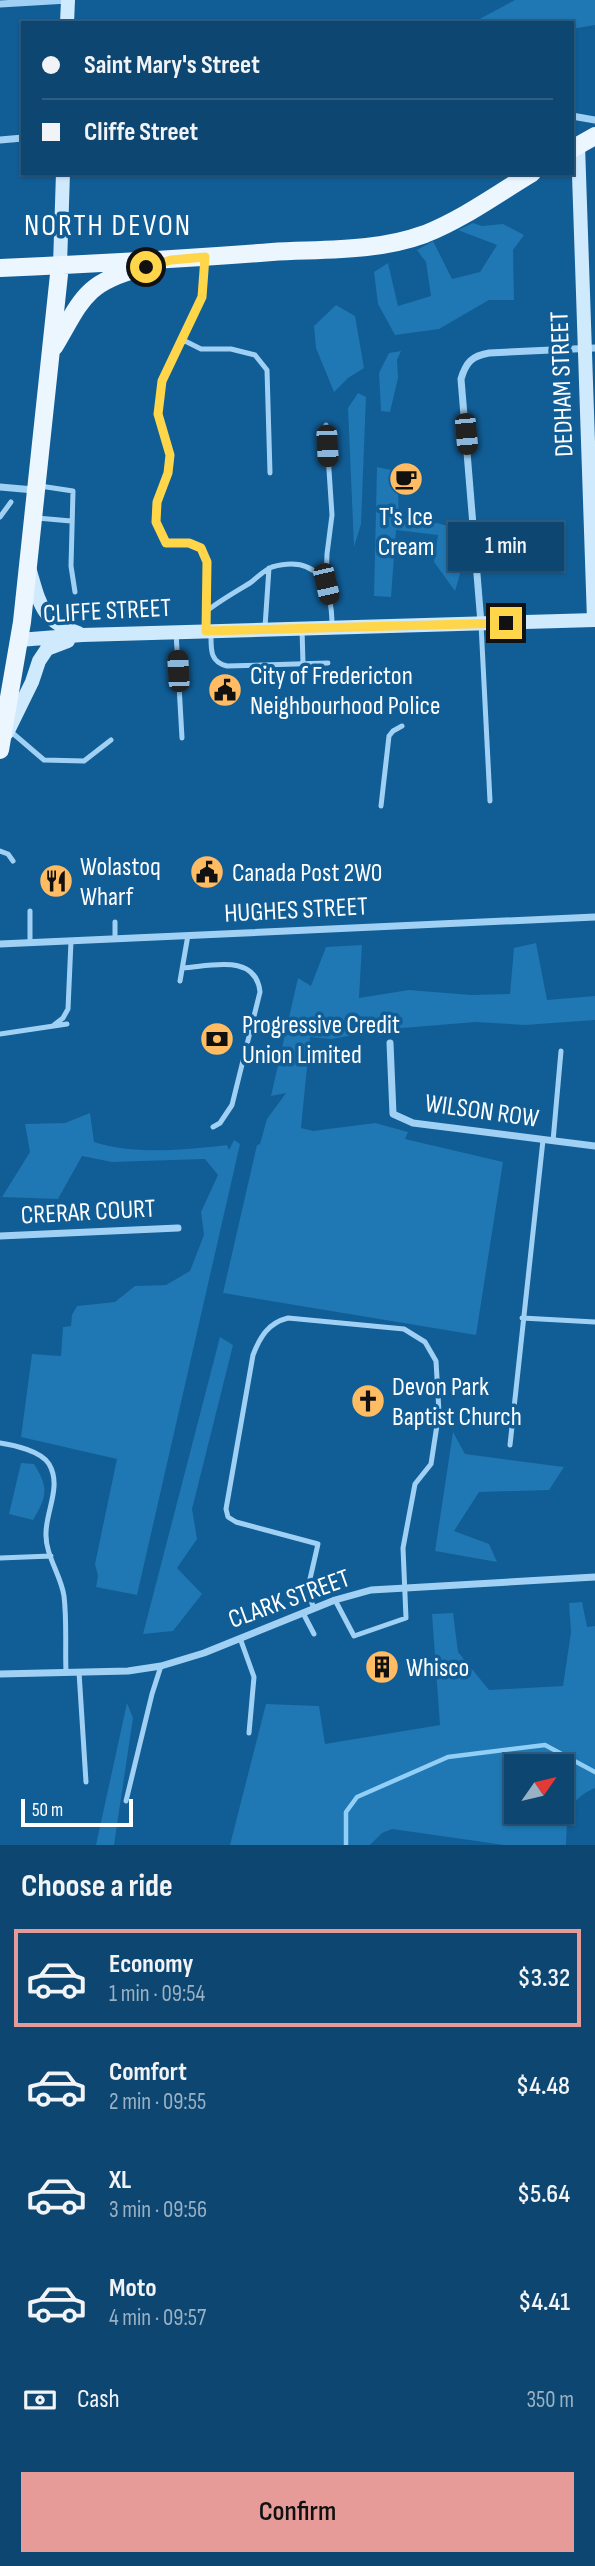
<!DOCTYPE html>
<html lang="en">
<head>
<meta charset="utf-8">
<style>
	:root { --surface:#0d4670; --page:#1b5078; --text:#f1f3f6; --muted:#9ab1c3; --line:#2d5e83; --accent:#e69b98 }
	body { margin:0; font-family:"Sofia Sans Condensed",sans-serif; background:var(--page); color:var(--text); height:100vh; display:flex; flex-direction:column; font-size:26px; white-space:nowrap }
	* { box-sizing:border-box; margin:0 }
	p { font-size:23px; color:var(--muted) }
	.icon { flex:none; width:38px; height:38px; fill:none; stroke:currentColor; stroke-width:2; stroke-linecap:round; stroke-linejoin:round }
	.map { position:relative; height:1845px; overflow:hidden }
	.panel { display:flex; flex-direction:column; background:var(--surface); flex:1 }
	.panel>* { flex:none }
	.hud { position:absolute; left:21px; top:21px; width:553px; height:154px; border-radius:0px; box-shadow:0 2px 5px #0004,0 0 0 2px var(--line); display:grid; align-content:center; height:154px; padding:0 21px; background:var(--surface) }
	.needle { width:46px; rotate:56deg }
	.buttons { position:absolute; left:504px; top:1754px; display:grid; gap:14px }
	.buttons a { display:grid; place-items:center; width:70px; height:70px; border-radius:0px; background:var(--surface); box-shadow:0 2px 5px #0004,0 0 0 2px var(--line); font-size:35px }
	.scale { position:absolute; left:21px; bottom:18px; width:112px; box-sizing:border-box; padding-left:7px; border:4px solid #fff; border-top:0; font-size:19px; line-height:24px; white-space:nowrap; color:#fff; -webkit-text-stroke:5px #115d96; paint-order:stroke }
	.end { position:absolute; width:32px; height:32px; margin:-16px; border:9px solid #ffd54a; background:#111; box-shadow:0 0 0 4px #111 }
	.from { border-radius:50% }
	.bubble { position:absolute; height:49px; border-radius:0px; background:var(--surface); box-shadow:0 2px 5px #0004,0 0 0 2px var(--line); font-size:23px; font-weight:600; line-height:49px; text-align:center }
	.car { position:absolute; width:21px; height:42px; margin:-21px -10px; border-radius:9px; box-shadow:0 0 5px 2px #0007; background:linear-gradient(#222 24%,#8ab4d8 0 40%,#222 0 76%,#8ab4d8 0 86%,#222 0) }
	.hud b { display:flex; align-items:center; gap:24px; height:66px; font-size:26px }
	.hud b+b { border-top:2px solid var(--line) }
	.hud i { width:18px; height:18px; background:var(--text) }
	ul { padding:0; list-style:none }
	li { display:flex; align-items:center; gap:21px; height:98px; margin:0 14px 10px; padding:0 7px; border:4px solid transparent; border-radius:0px }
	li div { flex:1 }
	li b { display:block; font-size:26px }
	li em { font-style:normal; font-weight:600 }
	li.current { border-color:var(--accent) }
	li>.icon { width:63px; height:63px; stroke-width:1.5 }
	h2 { padding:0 21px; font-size:32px; line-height:84px }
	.pay { display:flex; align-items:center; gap:18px; height:77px; padding:0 21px; font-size:26px }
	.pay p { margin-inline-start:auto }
	.button { display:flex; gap:14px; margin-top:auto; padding:14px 21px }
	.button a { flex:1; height:80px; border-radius:0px; background:var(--accent); color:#111; font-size:28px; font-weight:600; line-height:80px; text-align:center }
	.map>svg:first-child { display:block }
</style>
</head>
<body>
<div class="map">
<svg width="595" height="1845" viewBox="0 0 595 1845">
	<rect width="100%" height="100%" fill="#115d96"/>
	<path fill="#1f77b3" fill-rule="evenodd" d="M515,0h80v25l-23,4v-6h-100z
		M473,223l9,3 21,-2 21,11 -11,15 1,50h-25l-50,29 -44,6 -17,-31 -4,-32 14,-9 10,43 33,-10 -5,-34 -9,-12 16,-9 19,38 28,-7 17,-27 -39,-15z
		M336,305l19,11 9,52 -16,10 -14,14 -18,-44 -2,-22z
		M401,351l-4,9 1,18 -8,34 -9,-1 -2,-38 10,-20z
		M358,393l8,4 -5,127 -7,23 -6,-139z
		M377,467l29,6 -8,19 1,26 33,4 25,6 3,46 -5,17 -21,-29 4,-27 -42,-5 -5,67 -17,-1z
		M536,943l11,57 48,-4v24l-70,5 -49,-3 -98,8 -46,9 -22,-2 -9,91 12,3 62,-8 33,9 -3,7 98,23 -27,173 -253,-42 34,-148 3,-1 7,-25 19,-26 -15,3 27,-118 13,8 15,-39 36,-2 -3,53 50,-8 62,5 39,-1 4,-46z
		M90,1113l4,29c39,13 92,8 133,3l2,5 5,-10 6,4 -103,451 -41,-8 2,-11 -3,-12 22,-105 -96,-22 11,-83 29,2 2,-29 8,-1 1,-11 5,-9 38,-4 20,-16 31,-1 24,-14 14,-36 -3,-23 17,-37 -13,-16 -93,3 -30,-6 -24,43 -56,-2 28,-45 -5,-28 40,-1z
		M220,1337l13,8 -41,164 5,30 -20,29 25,26 -29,37 -30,3z
		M453,1432l12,22 99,13 -15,23 -70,2 -25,39 35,13 8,18 -62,-11z
		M21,1463l13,1c15,23 13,33 -1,56l-24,-6z
		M582,1602l5,25 8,-1v162c-29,12 -28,30 -29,57h-62l-112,-16 -10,4 -12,12h-140l36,-141 53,2 6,38 115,-19 -8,-111 21,-1 5,39 31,38 74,-4 8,-54 -2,-29zM516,1766h46v45h-46z
		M127,1703l6,15 -19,127h-18z"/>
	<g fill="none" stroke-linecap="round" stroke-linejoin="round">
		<path stroke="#91cff7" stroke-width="4.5" d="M346,1845v-33l11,-15 91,-40 97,-12 50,27"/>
		<path stroke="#a0d1f4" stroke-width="5" d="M205,260c0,37 -12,60 -28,92 -5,9 -12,19 -15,29 -12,36 12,59 6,90 -5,36 -22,31 -2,72h23l12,5 6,14 -1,66
			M183,340l18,9h30l24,6 12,15 3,103
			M326,425l6,90 -5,39 -1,30
			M40,486l33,5 -2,75 4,26
			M0,517l11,-15
			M37,518l34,3
			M208,610c13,-10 27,-18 42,-27 7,-5 14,-13 22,-16 47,-13 60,19 60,59
			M481,624l9,177
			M265,627l4,-59
			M302,629l1,35
			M176,632l6,106
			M211,634c0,16 -1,28 16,32l101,-3
			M9,730l35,30 40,1 27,-21
			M381,806l8,-70 4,-5 9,-5
			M0,851l8,3 5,7
			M30,911v32
			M115,922v16
			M183,968c28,-2 73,-15 77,24l-28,113 -12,18 -7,4
			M180,981l8,-46
			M54,1025l9,-7 5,-9 3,-68
			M0,1034l67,-10
			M553,1141l8,-90
			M522,1318l73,4
			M0,1443c14,2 41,8 49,21 13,22 -3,47 -3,69 -1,22 15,42 18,63 3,25 1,51 2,76
			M510,1445l33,-305
			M0,1558l51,-2
			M314,1608l-7,-16 11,-48 -82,-22 -8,-5 -2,-8 27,-154c7,-18 15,-32 35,-37l116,11 21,13 11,19 3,51 -8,52 -16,20 -12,64 3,70 -52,18 -19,-36
			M303,1613l11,21
			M240,1638l14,39 -5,56
			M79,1672l7,110
			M126,1801l26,-107 9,-28"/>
		<path stroke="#a0d1f4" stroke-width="7" d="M0,4l68,-4
			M572,116l23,4
			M0,140l23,-2
			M0,487l34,3
			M481,623l-20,-244c5,-17 11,-23 28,-26l106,-5
			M0,944l595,-27
			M390,1043l3,71 20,9 182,23
			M0,1236l178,-8
			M0,1674l128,-3 33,-5 43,-13 131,-53 36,-10 224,-13"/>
		<path stroke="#cfe9fd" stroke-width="14" d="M67,23l1,-23
			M578,145l16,475
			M60,265l3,-92
			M30,571c10,34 12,50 48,62
			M19,640l63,-5 513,-15
			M7,733l25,-51 7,-21 8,-12 21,-8"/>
		<path stroke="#ecf6ff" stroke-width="18" d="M572,149l23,-13
			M0,268c91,-4 181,-9 272,-16 51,-3 104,0 153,-18 38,-15 72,-40 107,-61
			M54,347c28,-47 30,-64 86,-79
			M0,750l22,-128 38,-357"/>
	</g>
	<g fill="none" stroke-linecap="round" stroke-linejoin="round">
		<path stroke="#ffd54a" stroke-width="9" d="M146,267l25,-7 34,-3 -3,40 -40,84 -4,33 12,41 -2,18 -11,29 -1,20 10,21h23l12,5 6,14 -1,69 300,-8"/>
	</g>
	<defs>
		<g id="cafe-disc" transform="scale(1.75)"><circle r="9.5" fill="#ffbc62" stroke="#115d96"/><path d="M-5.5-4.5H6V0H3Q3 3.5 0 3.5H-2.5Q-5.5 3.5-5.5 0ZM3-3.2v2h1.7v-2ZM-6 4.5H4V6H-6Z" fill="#111"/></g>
		<g id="civic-disc" transform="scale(1.75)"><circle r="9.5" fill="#ffbc62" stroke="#115d96"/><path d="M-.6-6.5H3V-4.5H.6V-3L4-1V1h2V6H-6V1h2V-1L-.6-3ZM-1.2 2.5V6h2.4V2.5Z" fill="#111"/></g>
		<g id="restaurant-disc" transform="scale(1.75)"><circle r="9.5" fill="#ffbc62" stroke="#115d96"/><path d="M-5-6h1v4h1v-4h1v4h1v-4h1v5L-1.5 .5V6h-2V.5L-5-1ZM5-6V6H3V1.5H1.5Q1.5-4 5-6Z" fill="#111"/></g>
		<g id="bank-disc" transform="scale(1.75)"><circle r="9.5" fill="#ffbc62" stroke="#115d96"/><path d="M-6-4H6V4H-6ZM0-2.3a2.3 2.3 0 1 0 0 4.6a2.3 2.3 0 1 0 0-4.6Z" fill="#111"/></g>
		<g id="church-disc" transform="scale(1.75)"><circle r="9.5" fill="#ffbc62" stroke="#115d96"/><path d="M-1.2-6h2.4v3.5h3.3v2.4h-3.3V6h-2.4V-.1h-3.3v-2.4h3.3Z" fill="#111"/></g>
		<g id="building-disc" transform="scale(1.75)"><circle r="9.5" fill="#ffbc62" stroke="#115d96"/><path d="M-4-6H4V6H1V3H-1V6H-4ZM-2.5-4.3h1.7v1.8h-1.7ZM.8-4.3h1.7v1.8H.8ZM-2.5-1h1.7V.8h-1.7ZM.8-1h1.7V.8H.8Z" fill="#111"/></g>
	</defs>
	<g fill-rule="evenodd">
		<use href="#cafe-disc" x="406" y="479"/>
		<use href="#civic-disc" x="225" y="690"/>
		<use href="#civic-disc" x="207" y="872"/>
		<use href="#restaurant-disc" x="56" y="881"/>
		<use href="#bank-disc" x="217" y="1039"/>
		<use href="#church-disc" x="368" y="1401"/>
		<use href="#building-disc" x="382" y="1667"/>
	</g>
	<g text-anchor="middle" stroke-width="7" stroke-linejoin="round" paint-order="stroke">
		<g font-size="26" fill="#fff" stroke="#115d96">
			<text transform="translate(561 384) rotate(-92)" y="9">DEDHAM STREET</text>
			<text transform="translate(107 610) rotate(-3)" y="9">CLIFFE STREET</text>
			<text transform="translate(296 909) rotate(-3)" y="9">HUGHES STREET</text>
			<text transform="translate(482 1110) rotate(8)" y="9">WILSON ROW</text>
			<text transform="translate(88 1211) rotate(-3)" y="9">CRERAR COURT</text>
			<text transform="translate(289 1598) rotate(-20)" y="9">CLARK STREET</text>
		</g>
		<g font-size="26" fill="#fff" stroke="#115d96" text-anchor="start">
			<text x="406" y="525" text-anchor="middle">T's Ice<tspan x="406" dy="30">Cream</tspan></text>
			<text x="250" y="684">City of Fredericton<tspan x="250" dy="30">Neighbourhood Police</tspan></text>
			<text x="80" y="875">Wolastoq<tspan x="80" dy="30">Wharf</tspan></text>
			<text x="232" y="881">Canada Post 2W0</text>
			<text x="242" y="1033">Progressive Credit<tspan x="242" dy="30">Union Limited</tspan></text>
			<text x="392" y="1395">Devon Park<tspan x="392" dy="30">Baptist Church</tspan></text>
			<text x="406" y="1676">Whisco</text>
		</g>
		<g font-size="30" letter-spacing="2" fill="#fff" stroke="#115d96">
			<text x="108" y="235">NORTH DEVON</text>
		</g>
	</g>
</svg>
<div class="buttons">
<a><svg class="needle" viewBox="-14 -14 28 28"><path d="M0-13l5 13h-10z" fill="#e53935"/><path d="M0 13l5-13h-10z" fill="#9ab1c3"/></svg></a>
</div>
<div class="scale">50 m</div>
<i class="end from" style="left:146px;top:267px"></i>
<i class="end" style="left:506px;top:623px"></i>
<div class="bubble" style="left:448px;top:522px;width:116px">1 min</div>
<i class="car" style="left:466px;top:434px;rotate:175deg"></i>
<i class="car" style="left:327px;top:446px;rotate:177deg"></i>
<i class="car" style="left:326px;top:584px;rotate:167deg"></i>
<i class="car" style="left:178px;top:671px;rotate:357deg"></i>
<div class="hud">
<b><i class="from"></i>Saint Mary's Street</b>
<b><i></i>Cliffe Street</b>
</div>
</div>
<section class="panel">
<h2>Choose a ride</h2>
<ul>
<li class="current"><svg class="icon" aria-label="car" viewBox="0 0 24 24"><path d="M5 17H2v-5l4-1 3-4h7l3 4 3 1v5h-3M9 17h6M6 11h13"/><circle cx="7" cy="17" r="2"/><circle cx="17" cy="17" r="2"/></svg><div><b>Economy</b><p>1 min · 09:54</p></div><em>$3.32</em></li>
<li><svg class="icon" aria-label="car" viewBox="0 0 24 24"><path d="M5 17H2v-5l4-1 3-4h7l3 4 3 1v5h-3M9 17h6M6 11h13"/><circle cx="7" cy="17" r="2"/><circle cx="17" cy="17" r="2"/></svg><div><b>Comfort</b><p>2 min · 09:55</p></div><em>$4.48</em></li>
<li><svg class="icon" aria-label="car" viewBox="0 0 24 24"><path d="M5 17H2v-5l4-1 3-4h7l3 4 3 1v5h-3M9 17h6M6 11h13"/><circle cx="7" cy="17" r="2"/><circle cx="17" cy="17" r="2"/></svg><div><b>XL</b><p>3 min · 09:56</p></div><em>$5.64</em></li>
<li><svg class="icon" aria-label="car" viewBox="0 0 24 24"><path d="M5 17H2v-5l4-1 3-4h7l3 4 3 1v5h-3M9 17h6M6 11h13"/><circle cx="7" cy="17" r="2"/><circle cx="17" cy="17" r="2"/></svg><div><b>Moto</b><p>4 min · 09:57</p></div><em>$4.41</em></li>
</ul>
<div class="pay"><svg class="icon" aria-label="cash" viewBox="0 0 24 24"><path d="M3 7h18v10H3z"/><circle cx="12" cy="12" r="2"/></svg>Cash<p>350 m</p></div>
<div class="button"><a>Confirm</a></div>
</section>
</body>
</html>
